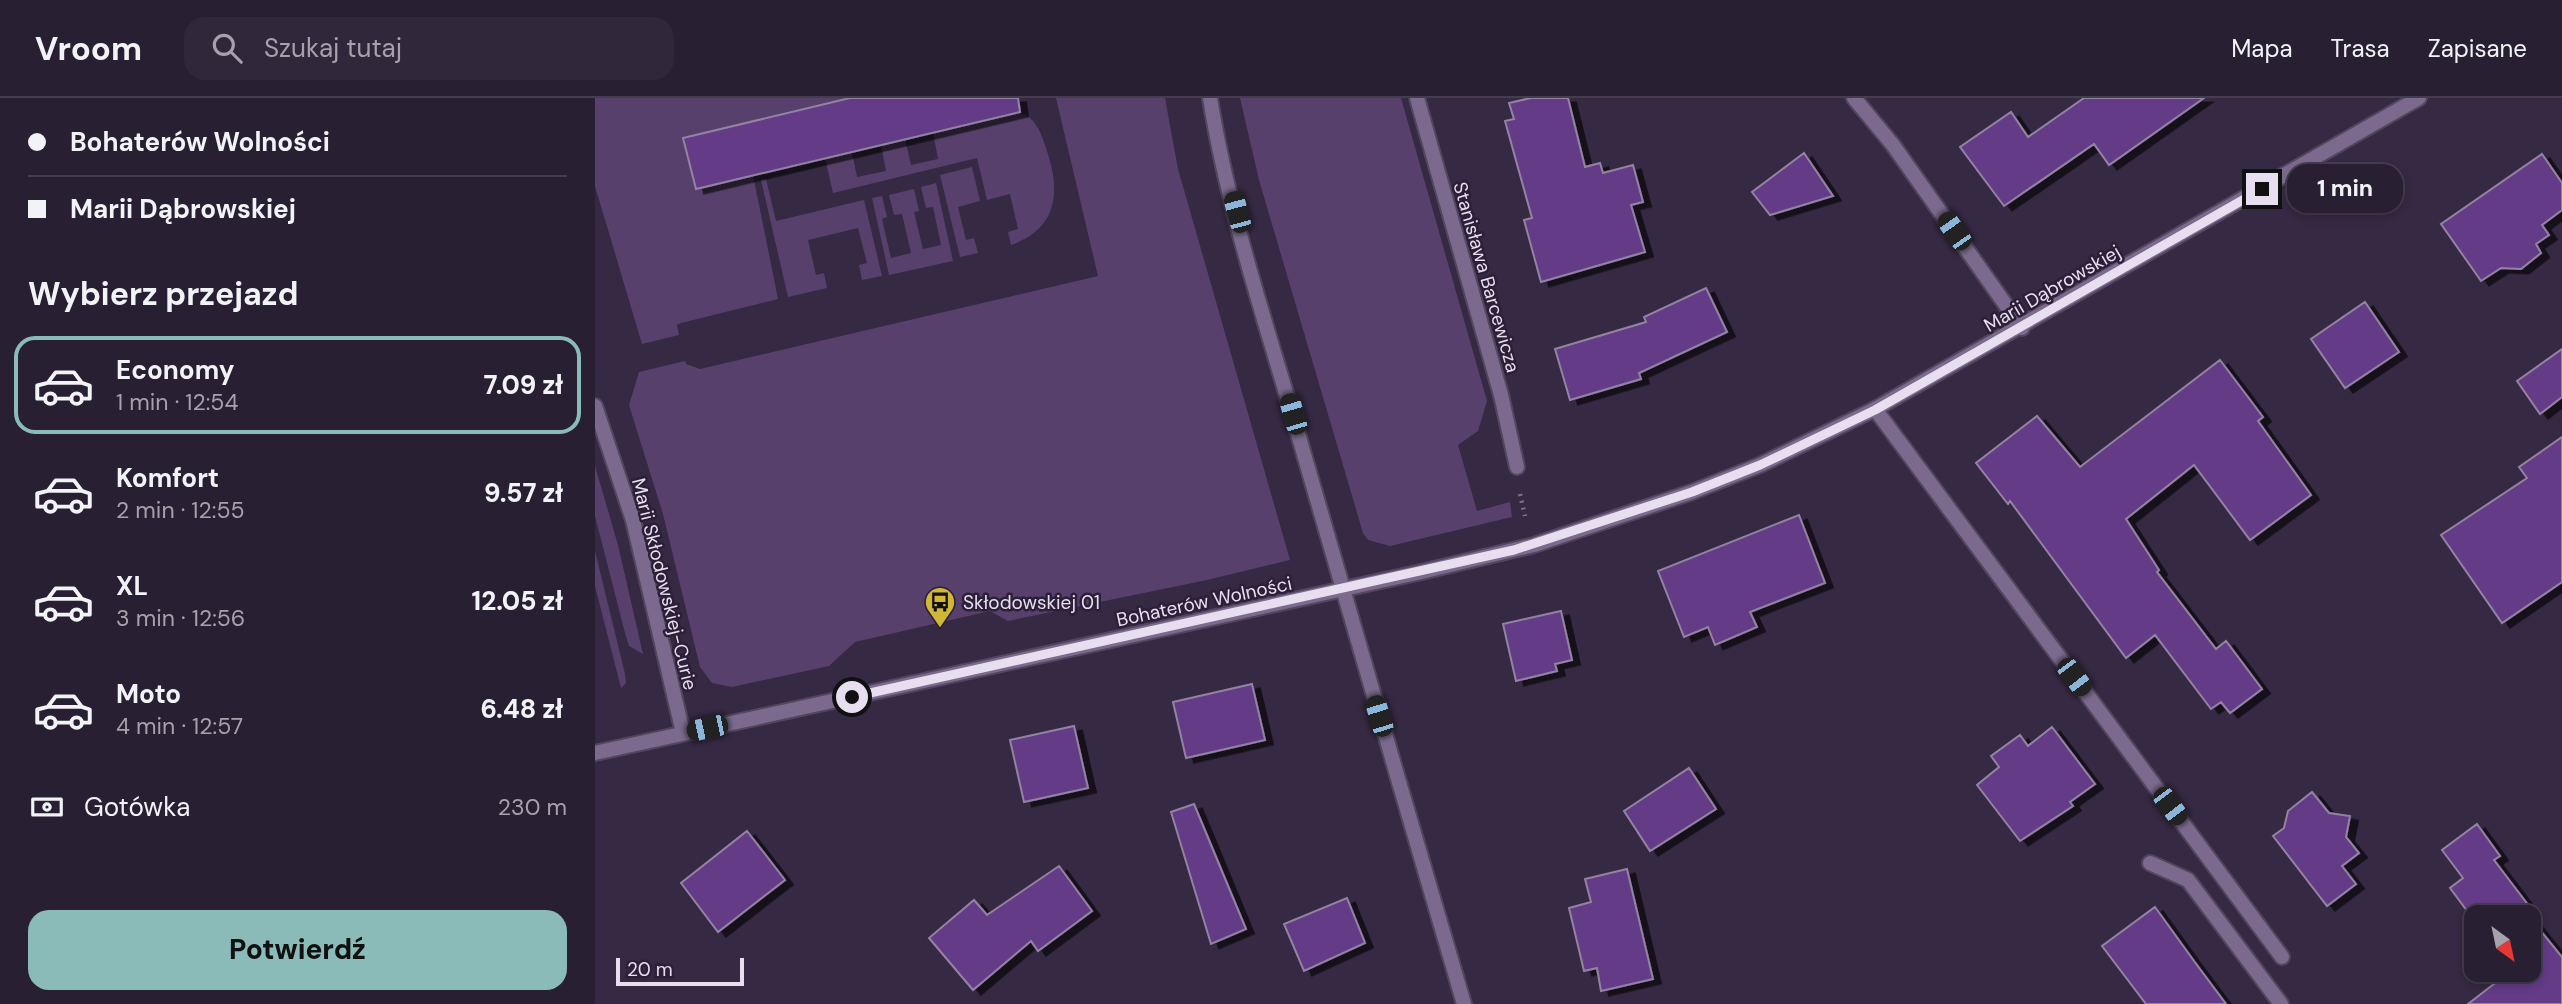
<!DOCTYPE html>
<html lang="pl">
<head>
<meta charset="utf-8">
<style>
	:root { --surface:#281f32; --page:#30273a; --text:#f1f3f6; --muted:#a5a2ac; --line:#443d4d; --accent:#8bbbb9 }
	body { margin:0; font-family:"DM Sans",sans-serif; background:var(--page); color:var(--text); height:100vh; display:flex; flex-direction:column; font-size:26px; white-space:nowrap }
	* { box-sizing:border-box; margin:0 }
	p { font-size:23px; color:var(--muted) }
	.icon { flex:none; width:38px; height:38px; fill:none; stroke:currentColor; stroke-width:2; stroke-linecap:round; stroke-linejoin:round }
	.map { position:relative; flex:1; overflow:hidden }
	.panel { display:flex; flex-direction:column; background:var(--surface); width:595px }
	.panel>* { flex:none }
	.top-card { display:grid; align-content:center; height:154px; padding:0 28px; background:var(--surface) }
	.needle { width:46px; rotate:147deg }
	.controls { position:absolute; left:1869px; top:807px; display:grid; gap:14px }
	.controls a { display:grid; place-items:center; width:77px; height:77px; border-radius:14px; background:var(--surface); box-shadow:0 4px 10px #0003,0 0 0 2px var(--line); font-size:35px }
	.scale { position:absolute; left:21px; bottom:18px; width:128px; box-sizing:border-box; padding-left:7px; border:4px solid #e7dff0; border-top:0; font-size:19px; line-height:24px; white-space:nowrap; color:#e7dff0; -webkit-text-stroke:5px #2c1f38; paint-order:stroke }
	.end { position:absolute; width:32px; height:32px; margin:-16px; border:9px solid #e7dff0; background:#111; box-shadow:0 0 0 4px #111 }
	.from { border-radius:50% }
	.bubble { position:absolute; height:49px; border-radius:21px; background:var(--surface); box-shadow:0 4px 10px #0003,0 0 0 2px var(--line); font-size:23px; font-weight:800; line-height:49px; text-align:center }
	.car { position:absolute; width:21px; height:42px; margin:-21px -10px; border-radius:9px; box-shadow:0 0 5px 2px #0007; background:linear-gradient(#222 24%,#8ab4d8 0 40%,#222 0 76%,#8ab4d8 0 86%,#222 0) }
	.top-card b { display:flex; align-items:center; gap:24px; height:66px; font-size:26px }
	.top-card b+b { border-top:2px solid var(--line) }
	.top-card i { width:18px; height:18px; background:var(--text) }
	ul { padding:0; list-style:none }
	li { display:flex; align-items:center; gap:21px; height:98px; margin:0 14px 10px; padding:0 14px; border:4px solid transparent; border-radius:21px }
	li div { flex:1 }
	li b { display:block; font-size:26px }
	li em { font-style:normal; font-weight:800 }
	li.current { border-color:var(--accent) }
	li>.icon { width:63px; height:63px; stroke-width:1.5 }
	h2 { padding:0 28px; font-size:32px; line-height:84px }
	.pay { display:flex; align-items:center; gap:18px; height:77px; padding:0 28px; font-size:26px }
	.pay p { margin-inline-start:auto }
	.primary-button { display:flex; gap:14px; margin-top:auto; padding:14px 28px }
	.primary-button a { flex:1; height:80px; border-radius:21px; background:var(--accent); color:#111; font-size:28px; font-weight:800; line-height:80px; text-align:center }
	header { display:flex; align-items:center; gap:42px; box-sizing:border-box; height:98px; padding:0 35px; background:var(--surface); border-bottom:2px solid var(--line) }
	header strong { font-size:33px }
	nav { display:flex; gap:38px; margin-inline-start:auto; font-size:24px }
	.search { width:490px; height:63px; background:var(--page); display:flex; align-items:center; gap:18px; box-sizing:border-box; padding:0 24px; border-radius:21px; color:var(--muted); font-size:26px }
	main { display:flex; flex:1; min-height:0 }
	.map>svg:first-child { display:block }
</style>
</head>
<body>
<header>
<strong>Vroom</strong>
<div class="search"><svg class="icon" aria-label="search" viewBox="0 0 24 24"><circle cx="10" cy="10" r="6"/><path d="M15 15l6 6"/></svg>Szukaj tutaj</div>
<nav><a>Mapa</a><a>Trasa</a><a>Zapisane</a></nav>
</header>
<main>
<section class="panel">
<div class="top-card">
<b><i class="from"></i>Bohaterów Wolności</b>
<b><i></i>Marii Dąbrowskiej</b>
</div>
<h2>Wybierz przejazd</h2>
<ul>
<li class="current"><svg class="icon" aria-label="car" viewBox="0 0 24 24"><path d="M5 17H2v-5l4-1 3-4h7l3 4 3 1v5h-3M9 17h6M6 11h13"/><circle cx="7" cy="17" r="2"/><circle cx="17" cy="17" r="2"/></svg><div><b>Economy</b><p>1 min · 12:54</p></div><em>7.09 zł</em></li>
<li><svg class="icon" aria-label="car" viewBox="0 0 24 24"><path d="M5 17H2v-5l4-1 3-4h7l3 4 3 1v5h-3M9 17h6M6 11h13"/><circle cx="7" cy="17" r="2"/><circle cx="17" cy="17" r="2"/></svg><div><b>Komfort</b><p>2 min · 12:55</p></div><em>9.57 zł</em></li>
<li><svg class="icon" aria-label="car" viewBox="0 0 24 24"><path d="M5 17H2v-5l4-1 3-4h7l3 4 3 1v5h-3M9 17h6M6 11h13"/><circle cx="7" cy="17" r="2"/><circle cx="17" cy="17" r="2"/></svg><div><b>XL</b><p>3 min · 12:56</p></div><em>12.05 zł</em></li>
<li><svg class="icon" aria-label="car" viewBox="0 0 24 24"><path d="M5 17H2v-5l4-1 3-4h7l3 4 3 1v5h-3M9 17h6M6 11h13"/><circle cx="7" cy="17" r="2"/><circle cx="17" cy="17" r="2"/></svg><div><b>Moto</b><p>4 min · 12:57</p></div><em>6.48 zł</em></li>
</ul>
<div class="pay"><svg class="icon" aria-label="cash" viewBox="0 0 24 24"><path d="M3 7h18v10H3z"/><circle cx="12" cy="12" r="2"/></svg>Gotówka<p>230 m</p></div>
<div class="primary-button"><a>Potwierdź</a></div>
</section>
<div class="map">
<svg width="1967" height="906" viewBox="0 0 1967 906">
	<defs>
		<filter id="shadow"><feDropShadow dx="8" dy="4.5" stdDeviation="0" flood-color="#0009"/></filter>
	</defs>
	<rect width="100%" height="100%" fill="#362943"/>
	<path fill="#57416c" d="M0,0h255l-166,40 12,51 57,-14 25,124 -97,24 -4,2 2,10 -37,9 -47,-158z
		M461,0h109l13,71 112,391 -83,20 -199,41 -18,-10 -135,31 -26,24 -97,21 -20,-4 -12,-16 -37,-153 -34,-109 10,-33 46,-11 1,3 14,5 398,-93z
		M645,0h161l86,303 -9,30 -20,14 19,66 33,-9 2,15 -122,29 -22,-6 -5,-7 -104,-353z
		M408,10c8,3 19,4 26,9 10,9 14,21 18,34 14,42 10,78 -36,94l-3,-13 10,-3 -8,-35 -23,6 -10,-42 -144,35 -8,-35 27,-6 5,25 29,-6 -5,-26 24,-6 6,26 27,-6 -5,-27z
		M377,69l8,34 -22,6 8,33 8,-2 4,15 -18,4 -20,-82z
		M171,81l10,42 88,-21 18,76 -20,4 -3,-15 8,-2 -9,-35 -50,12 8,35 8,-2 3,15 -39,9 -27,-117z
		M341,85l17,78 -64,14 -17,-77 10,-2 5,21 -5,2 9,39 20,-5 -9,-39 -8,1 -5,-20 25,-6 5,22 -5,1 9,37 18,-4 -8,-38 -7,1 -5,-21z
		M0,368l23,79 25,109 -14,-8 -4,-13 -30,-117z
		M0,453l30,123 1,9 -5,5 -26,-102z"/>
	<path fill="#643b86" stroke="#9283a2" stroke-width="2" filter="url(#shadow)" d="M255,0h168l2,14 -324,77 -13,-51z
		M936,0h37l17,69 15,-4 3,10 30,-8 10,37 -12,3 14,47 -104,30 -17,-62 8,-2 -27,-97 9,-2 -5,-16z
		M1489,0h120l-95,67 -15,-21 -90,62 -44,-59 51,-35 17,25z
		M1209,55l29,43 -63,19 -18,-23z
		M1947,56l20,29v27l-20,15 7,10 -13,9 5,9 -20,16 -20,-1 -20,13 -40,-57z
		M1111,190l21,44 -88,41 2,6 -71,21 -15,-51 91,-27 -2,-5z
		M1770,204l34,50 -54,36 -34,-49z
		M1967,251v48l-22,17 -23,-33z
		M1625,262l43,57 -5,4 53,74 -61,45 -56,-75 -68,54 33,51 -2,2 59,77 10,-8 36,48 -32,24 -9,-11 -10,7 -56,-74 -29,23 -116,-157 -2,3 -32,-41 61,-47 43,51z
		M1967,339v145l-60,41 -61,-88 86,-57 -8,-11z
		M1204,417l26,68 -75,29 7,15 -42,18 -7,-18 -24,10 -26,-66z
		M966,513l11,49 -17,4 2,7 -41,10 -13,-57z
		M657,586l13,56 -79,18 -13,-56z
		M479,628l14,62 -64,14 -14,-62z
		M1457,629l43,57 -25,18 3,4 -53,35 -43,-56 22,-18 -8,-11 29,-21 8,11z
		M1094,670l27,41 -66,42 -26,-40z
		M1717,694l17,21 21,3 -4,21 13,16 -17,13 14,18 -29,22 -54,-70 11,-8 4,-17z
		M599,706l52,125 -35,15 -40,-132z
		M1882,726l23,32 -6,4 38,50 -5,4 35,43v47h-94l44,-34h17v-53h-53v6l-26,-35 13,-10 -21,-28z
		M152,733l38,49 -67,52 -37,-49z
		M464,768l33,45 -54,40 -7,-10 -58,49 -44,-52 45,-38 13,15z
		M1032,771l26,110 -52,12 -4,-23 -13,3 -15,-63 22,-6 -6,-23z
		M752,800l18,45 -61,28 -20,-47z
		M1560,809l39,54 32,43h-80l-44,-58z"/>
	<g fill="none" stroke-linecap="round" stroke-linejoin="round">
		<g stroke="#52465f" stroke-width="18">
			<path id="service" d="M1280,311l407,548
				M1555,765l38,17 93,124"/>
		</g>
		<g stroke="#52465f" stroke-width="18">
			<path id="minor" d="M615,0c19,119 60,237 93,353 53,184 107,369 161,553
				M822,0l84,297 16,72
				M1259,0l39,47 129,183
				M0,308l38,114 50,213"/>
		</g>
		<g stroke="#52465f" stroke-width="18">
			<path id="tertiary" d="M0,655l822,-180 117,-28 158,-53 68,-27 115,-56 544,-311"/>
		</g>
		<path stroke="#7c7188" stroke-width="4.5" stroke-dasharray="2 5" stroke-linecap="butt" d="M925,396l5,22"/>
		<use href="#service" stroke="#7b6a8d" stroke-width="14"/>
		<use href="#minor" stroke="#7b6a8d" stroke-width="14"/>
		<use href="#tertiary" stroke="#7b6a8d" stroke-width="14"/>
	</g>
	<g fill="none" stroke-linecap="round" stroke-linejoin="round">
		<path stroke="#e7dff0" stroke-width="9" d="M257,599l662,-147 178,-58 68,-27 115,-55 387,-221"/>
	</g>
	<defs>
		<g id="bus-pin" transform="scale(1.575)"><path d="M0 17L-7.5 6A9.5 9.5 0 1 1 7.5 6Z" fill="#d1b736" stroke="#2c1f38"/><path d="M-5-6H5V4H4V6H2V4H-2V6H-4V4H-5ZM-3.5-4V0h7V-4ZM-3.5 1.2v1.5H-2V1.2ZM2 1.2v1.5H3.5V1.2Z" fill="#111"/></g>
	</defs>
	<g fill-rule="evenodd">
		<use href="#bus-pin" x="345" y="504"/>
	</g>
	<g text-anchor="middle" stroke-width="5" stroke-linejoin="round" paint-order="stroke">
		<g font-size="19" fill="#e7dff0" stroke="#2c1f38">
			<text transform="translate(892 179) rotate(74)" y="7">Stanisława Barcewicza</text>
			<text transform="translate(1457 190) rotate(-30)" y="7">Marii Dąbrowskiej</text>
			<text transform="translate(70 486) rotate(76)" y="7">Marii Skłodowskiej-Curie</text>
			<text transform="translate(609 503) rotate(-12)" y="7">Bohaterów Wolności</text>
		</g>
		<g font-size="19" fill="#e7dff0" stroke="#2c1f38" text-anchor="start">
			<text x="368" y="511">Skłodowskiej 01</text>
		</g>
	</g>
</svg>
<div class="controls">
<a><svg class="needle" viewBox="-14 -14 28 28"><path d="M0-13l5 13h-10z" fill="#e53935"/><path d="M0 13l5-13h-10z" fill="#a5a2ac"/></svg></a>
</div>
<div class="scale">20 m</div>
<i class="end from" style="left:257px;top:599px"></i>
<i class="end" style="left:1667px;top:91px"></i>
<div class="bubble" style="left:1692px;top:66px;width:116px">1 min</div>
<i class="car" style="left:642px;top:114px;rotate:345deg"></i>
<i class="car" style="left:1359px;top:133px;rotate:325deg"></i>
<i class="car" style="left:698px;top:316px;rotate:344deg"></i>
<i class="car" style="left:1479px;top:579px;rotate:143deg"></i>
<i class="car" style="left:784px;top:618px;rotate:343deg"></i>
<i class="car" style="left:112px;top:630px;rotate:258deg"></i>
<i class="car" style="left:1575px;top:708px;rotate:143deg"></i>
</div>
</main>
</body>
</html>
